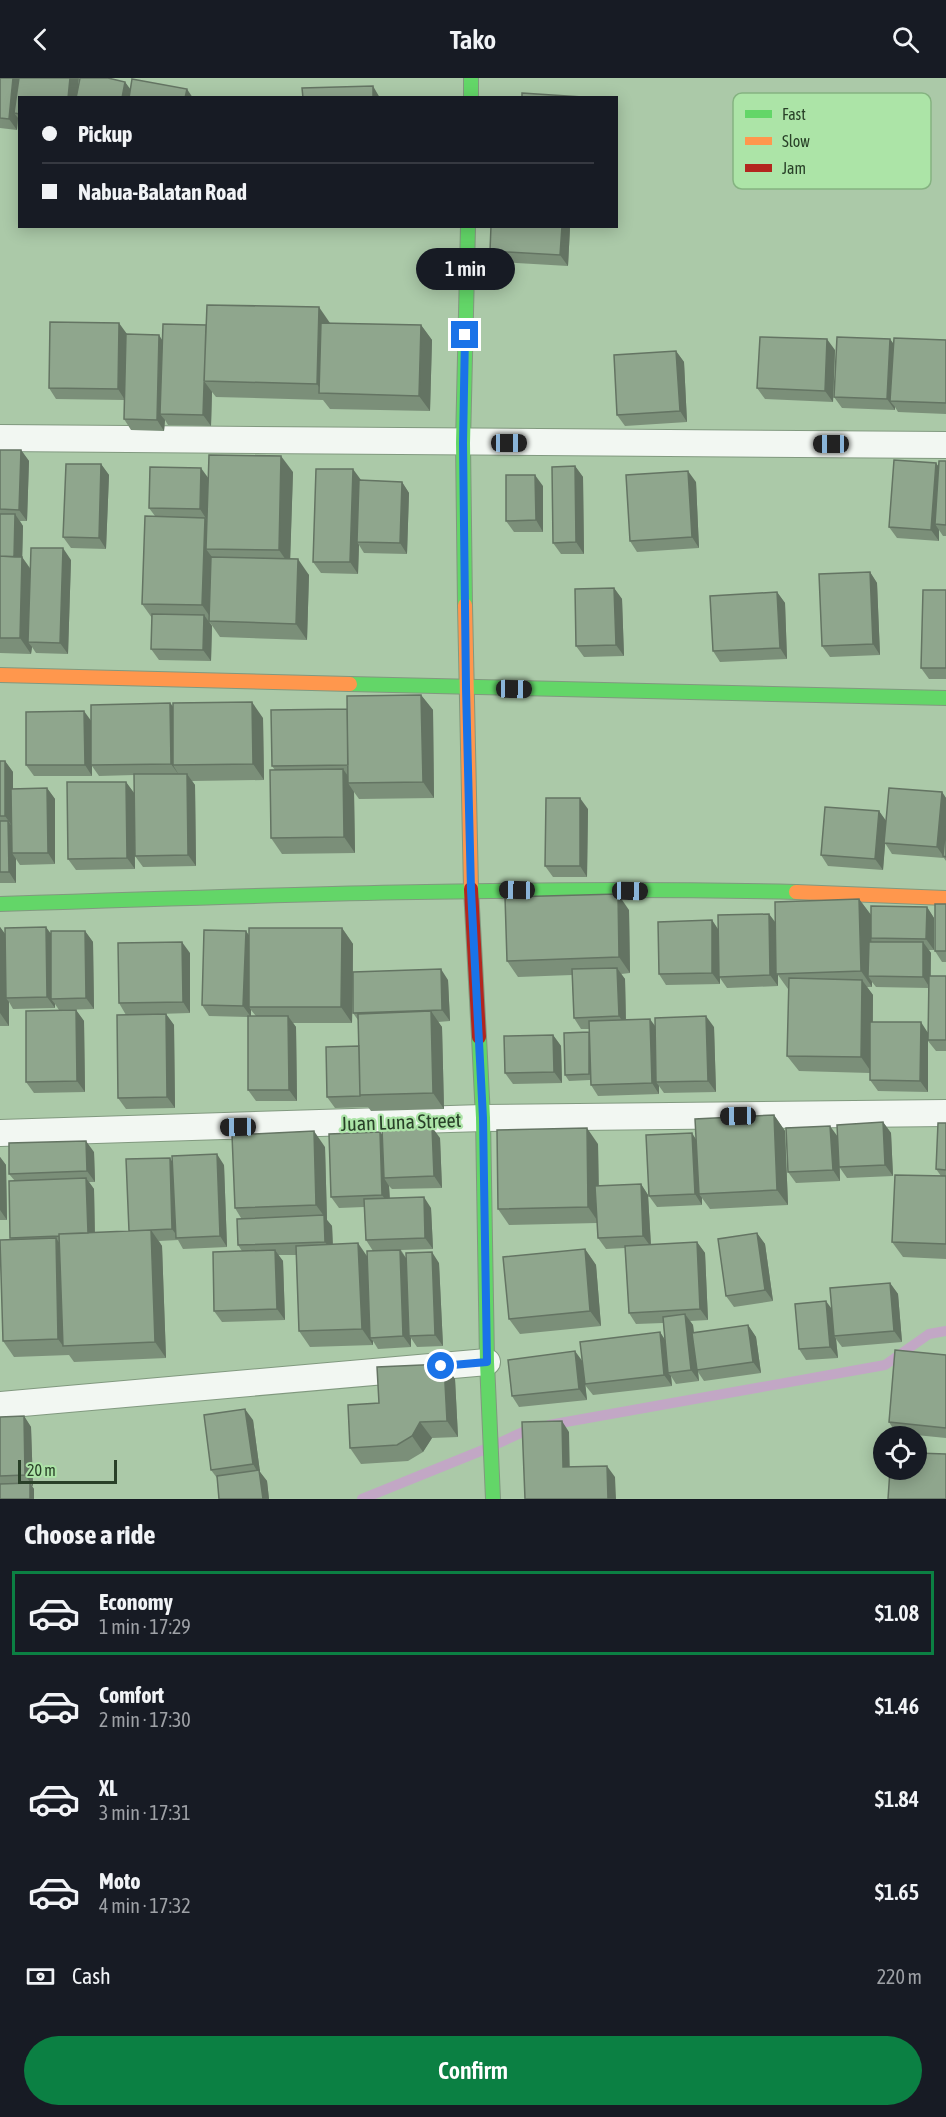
<!DOCTYPE html>
<html lang="en">
<head>
<meta charset="utf-8">
<style>
	:root { --surface:#171b24; --page:#20242c; --text:#f1f3f6; --muted:#9ea1a6; --line:#363941; --accent:#0b8043 }
	body { margin:0; font-family:"Asap Condensed",sans-serif; background:var(--page); color:var(--text); height:100vh; display:flex; flex-direction:column; font-size:22px; white-space:nowrap }
	* { box-sizing:border-box; margin:0 }
	p { font-size:20px; color:var(--muted) }
	.icon { flex:none; width:33px; height:33px; fill:none; stroke:currentColor; stroke-width:2; stroke-linecap:round; stroke-linejoin:round }
	.map { position:relative; height:1421px; overflow:hidden }
	.sheet { display:flex; flex-direction:column; background:var(--surface); flex:1 }
	.sheet>* { flex:none }
	.hud { position:absolute; left:18px; top:18px; width:600px; height:132px; border-radius:0px; box-shadow:0 3px 15px #0003; display:grid; align-content:center; height:132px; padding:0 24px; background:var(--surface) }
	.buttons { position:absolute; left:873px; top:1348px; display:grid; gap:12px }
	.buttons a { display:grid; place-items:center; width:54px; height:54px; border-radius:50%; background:var(--surface); box-shadow:0 3px 15px #0003; font-size:30px }
	.scale { position:absolute; left:18px; bottom:15px; width:99px; box-sizing:border-box; padding-left:6px; border:3px solid #294028; border-top:0; font-size:16px; line-height:21px; white-space:nowrap; color:#294028; -webkit-text-stroke:4px #ace4a7; paint-order:stroke }
	.end { position:absolute; width:27px; height:27px; margin:-14px; border:8px solid #1a73e8; background:#fff; box-shadow:0 0 0 3px #fff }
	.from { border-radius:50% }
	.bubble { position:absolute; height:42px; border-radius:21px; background:var(--surface); box-shadow:0 3px 15px #0003; font-size:20px; font-weight:600; line-height:42px; text-align:center }
	.car { position:absolute; width:18px; height:36px; margin:-18px -9px; border-radius:8px; box-shadow:0 0 4px 2px #0007; background:linear-gradient(#222 24%,#8ab4d8 0 40%,#222 0 76%,#8ab4d8 0 86%,#222 0) }
	.hud b { display:flex; align-items:center; gap:21px; height:57px; font-size:22px }
	.hud b+b { border-top:2px solid var(--line) }
	.hud i { width:15px; height:15px; background:var(--text) }
	ul { padding:0; list-style:none }
	li { display:flex; align-items:center; gap:18px; height:84px; margin:0 12px 9px; padding:0 12px; border:3px solid transparent; border-radius:0px }
	li div { flex:1 }
	li b { display:block; font-size:22px }
	li em { font-style:normal; font-weight:600 }
	li.active { border-color:var(--accent) }
	li>.icon { width:54px; height:54px; stroke-width:1.5 }
	h2 { padding:0 24px; font-size:27px; line-height:72px }
	.pay { display:flex; align-items:center; gap:15px; height:66px; padding:0 24px; font-size:22px }
	.pay p { margin-inline-start:auto }
	.cta { display:flex; gap:12px; margin-top:auto; padding:12px 24px }
	.cta a { flex:1; height:69px; border-radius:36px; background:var(--accent); color:#fff; font-size:24px; font-weight:600; line-height:69px; text-align:center }
	header { display:flex; justify-content:space-between; align-items:center; height:78px; padding:0 24px; background:var(--surface); font-size:27px; font-weight:600 }
	.map>svg:first-child { display:block }
</style>
</head>
<body>
<header><svg class="icon" aria-label="back" viewBox="0 0 24 24"><path d="M15 5l-7 7 7 7"/></svg>Tako<svg class="icon" aria-label="search" viewBox="0 0 24 24"><circle cx="10" cy="10" r="6"/><path d="M15 15l6 6"/></svg></header>
<div class="map">
<svg width="946" height="1421" viewBox="0 0 946 1421">
	<rect width="100%" height="100%" fill="#abc9a8"/>
	<g fill="none" stroke-linecap="round" stroke-linejoin="round">
		<path stroke="#c2a7c5" stroke-width="10" d="M549,1347l336,-60 44,-31 17,-3
			M362,1421l126,-51 46,-21"/>
		<g stroke="#81997f" stroke-width="28">
			<path id="street" d="M0,360l946,7
				M0,1055l483,-15 463,-5
				M0,1327l487,-43"/>
		</g>
		<g stroke="#81997f" stroke-width="16">
			<path id="fast" d="M471,0v20
				M465,527l-2,-162 5,-217
				M350,606l596,14
				M0,826c265,-9 530,-18 796,-12
				M479,959l4,81 4,244 6,137"/>
		</g>
		<g stroke="#81997f" stroke-width="16">
			<path id="slow" d="M465,527l6,284
				M0,597l350,9
				M796,814l150,6"/>
		</g>
		<g stroke="#81997f" stroke-width="16">
			<path id="jam" d="M471,811l8,148"/>
		</g>
		<use href="#street" stroke="#f2f7f2" stroke-width="26"/>
		<use href="#fast" stroke="#63d668" stroke-width="14"/>
		<use href="#slow" stroke="#ff974d" stroke-width="14"/>
		<use href="#jam" stroke="#b3261e" stroke-width="14"/>
	</g>
	<path fill="#7b8f79" fill-rule="evenodd" d="M0,0l78,9 47,-5 5,7h57l-167,9v22l-2,-2 -1,12 -17,-2z
		M570,150l-2,38 -71,-4 -7,-11z
		M330,245l91,2 11,15 -2,71 -100,-2 -7,-9 -107,-3 -4,-5 -1,34 -43,-1 -3,-5 -1,11 -33,-1 -7,-11v-19l-68,-1 -7,-11 78,-54 35,7 44,-16z
		M890,261l4,6 52,-5v74l-48,-2 -3,-5v3l-53,-2 -8,-11z
		M835,272l-2,52 -68,-3 -8,-11z
		M676,273l8,11 3,60 -62,4 -8,-11z
		M0,372h21l8,11 -2,60h-7l3,5 -1,31 8,11 41,-8 -3,94 -32,-1 -4,-6 -1,7 -31,-1z
		M946,383v75h-3l-4,-6v11l-42,-3 -8,-11 47,-64 3,5z
		M101,386l8,11 -3,74 -35,-1 -8,-11z
		M575,388l8,11 1,77h-23l-8,-11z
		M293,394l-3,87 19,16 -2,65 -87,-3 -11,-16 3,5 -1,35 -52,-1 -8,-11 1,-31 -10,-14 13,-88 -6,-8 59,-30z
		M361,402l41,2 7,11 -2,61 -43,-1 -5,-8 -1,29 -37,-1 -8,-11z
		M696,404l3,66 -62,4 -7,-11z
		M543,408v46h-29l-8,-11z
		M870,494l7,11 3,72 -50,2 -8,-11z
		M614,510l8,11 2,57 -40,1 -8,-11z
		M946,512v89h-17l-8,-11z
		M777,514l8,11 2,56 -67,3 -7,-11z
		M421,617l12,15 1,88 -75,1 -5,-7 1,61 -73,1 -11,-16 4,-68 -3,-4 75,-57z
		M170,625l3,3 90,12 1,62 -72,1 3,4 1,81 -53,1 -8,-11 -1,-81 -35,1 -7,-10v10h-58l-8,-11 65,-44z
		M0,683h5l8,11v17l34,-1 8,11v65l-35,1 -4,-6v24h-16z
		M126,704l8,11 1,76 -59,1 -8,-11z
		M942,714l4,6v63l-2,-3 -52,-4 -7,-11 -2,27 -55,-4 -7,-11 58,-44 7,11z
		M588,731l-1,68h-34l-8,-11z
		M859,821l12,16v21l56,-29 7,11v32h-5l2,3v23h15v75h-10l-8,-10v51l-50,-1 -8,-11v-7l-71,-2 -12,-15 2,-67h-1l-10,-14v11l-51,2 -7,-10v6l-54,1 -7,-11 53,-54 6,9 51,-15 7,9zM872,904l4,5 52,1v44l-55,-10v-27l-6,-8h5z
		M946,826v58h-4l-7,-11z
		M629,832l1,63 -9,1 4,5 1,41 29,6 59,1 2,65 -52,1 -5,-7v8l-61,2 -7,-11 -1,-5 -21,1 -4,-6 24,-41v-5h-8l-7,-11 -2,-43 -54,2 -11,-16z
		M0,849l5,7 46,-1 34,-2 8,11 1,67 -35,1 -4,-6v4l-42,1 -4,-7v24h-9z
		M342,850l11,16v28l95,8 2,41 -12,1 4,5 2,82 -73,2 -3,-4 -33,1 -8,-11 32,-51 -1,-26 -5,-7v-26l-1,36h-59l3,4 1,74h-41l-8,-11v-73l-39,-1 -7,-11 47,-69zM251,932l5,6h-5z
		M190,875v60l-64,2 -7,-12z
		M76,932l8,11 1,71 -51,1 -8,-11z
		M166,936l8,11 1,83 -49,1 -8,-11z
		M553,957l8,11 1,37 -49,1 -8,-11z
		M774,1037l11,16 3,74 -78,4 -8,-11v7l-45,2 -8,-11 47,-56z
		M883,1044l8,11 2,43 -46,2 -7,-10v13l-44,2 -8,-11 50,-35z
		M946,1045v136l-43,-2 -11,-15 49,-66 -5,-7z
		M380,1054l3,3 57,3 2,50 -50,1 -3,-3 1,12 41,10 2,41 -32,1 5,8 33,5 4,83 -26,1 -6,-9v9l-33,2 -5,-8v4l-63,2 -11,-16 -3,-76h-18l5,6 2,59 -63,2 -8,-11 28,-60 -4,-6 3,-27 -6,-10 90,-61 2,73 5,6 1,18 34,12 6,-5 -7,-11 -2,-33 -25,1 -8,-11z
		M598,1066l1,42 42,-2 7,11 3,50 46,-3 8,11 3,67 -18,1 3,4 1,8 54,-8 8,12 5,36 -57,8 -6,-9 1,9 -23,3 -5,-8 1,10 -79,9 -8,-10 2,15 -68,7 -7,-11 71,-34 77,-30 5,8 -2,-17 -27,1 -7,-11 -4,-65 -19,1 -8,-11 -1,-15 -88,2 -11,-16z
		M94,1074l1,30h-6l5,7 1,44 34,-2 44,-69 51,3 3,82 -44,2 -5,-9 -19,1 3,5 4,112 -92,4 -5,-7 -55,2 -11,-16 9,-102 -2,-1 5,-57 -6,-7z
		M0,1079l6,8 1,55h-7z
		M757,1155l8,11 8,57 -39,6 -8,-11z
		M585,1171l11,16 5,61 -81,8 -11,-15z
		M890,1205l8,11 4,48 -60,5 -6,-8 2,19 -32,2 -7,-11 33,-40z
		M946,1277v83l-50,-5 -7,-11z
		M444,1286l11,15 3,58 -26,1 -9,14 -15,9 -47,3 -11,-16 29,-45z
		M24,1338l7,11 2,59h-1l2,3 -34,10v-82z
		M253,1342l7,52 7,9 2,18h-50l-2,-21 -6,-8z"/>
	<path fill="#647463" d="M13,0h9l-8,35 4,5 -1,12 -8,-11z
		M70,0h9l-2,20h-9z
		M125,4l8,11 -1,5h-10z
		M373,8l7,12h-7z
		M187,11l6,9h-8z
		M562,148h7l1,2 -2,38 -8,-11z
		M319,229l11,16 -7,70 -6,-9z
		M119,245l8,11 -2,66 -7,-11z
		M206,247l-2,56 8,11 -1,34 -8,-11z
		M421,247l11,15 -2,71 -11,-15z
		M159,257l7,11 -6,68 5,6 -1,11 -7,-11z
		M827,261l8,11 -2,52 -8,-11z
		M890,261l8,11 -8,51 5,6v3l-8,-11z
		M676,273l8,11 3,60 -7,-11z
		M21,372l8,11 -2,60 -8,-11z
		M281,378l12,16 -3,94 -11,-16z
		M936,385l8,11 -9,50 4,6v11l-8,-11z
		M101,386l8,11 -3,74 -7,-11z
		M575,388l8,11 1,77 -8,-12z
		M201,390l8,11 -2,41 -7,-11z
		M353,391l8,11 -4,62 2,3 -1,29 -8,-12z
		M688,393l8,11 3,66 -7,-11z
		M535,397l8,11v46l-7,-12z
		M402,404l7,11 -2,61 -7,-11z
		M15,436l8,12 -1,42 -8,-11z
		M205,440l11,15 -10,16 9,12 -2,60 -11,-16z
		M63,470l8,12 -3,94 -8,-11z
		M22,479l11,16 -5,69 4,5 -1,7 -11,-16z
		M298,481l11,16 -2,65 -11,-16z
		M870,494l7,11 3,72 -7,-11z
		M614,510l8,11 2,57 -8,-11z
		M777,514l8,11 2,56 -7,-11z
		M204,537l8,11 -1,35 -8,-11z
		M421,617l12,15 1,88 -11,-16z
		M252,624l11,16 1,62 -11,-16z
		M170,625l8,11 -5,51 6,10 -8,-11z
		M84,633l8,11 -1,43 1,1v10l-7,-11z
		M5,683l8,11v55l-8,-11z
		M343,691l10,14h-5l6,9 1,61 -11,-16z
		M187,696l8,11 1,81 -8,-11z
		M126,704l8,11 1,76 -8,-11z
		M47,710l8,11v65l-7,-11z
		M942,714l4,6v49l-2,10 -7,-10z
		M580,720l8,11 -1,68 -7,-11z
		M879,733l8,11 -4,48 -8,-11z
		M8,743l8,11 -4,21 4,6v24l-7,-11z
		M618,816l11,16 1,63 -11,-16z
		M859,821l12,16 1,61h-4l4,6v5l-11,-16z
		M927,829l7,11v32l-8,-11z
		M769,836l8,11 -1,49 2,1v11l-8,-11z
		M712,842l7,11 1,53 -8,-11z
		M0,849l8,11 -2,60 3,4v24l-9,-13z
		M46,849l8,11 -3,61 4,5v4l-8,-11z
		M342,850l11,16 -1,79 -11,-16z
		M85,853l8,11 1,67 -8,-11z
		M246,853l8,11 -5,65 2,3v7l-8,-11z
		M182,864l8,11v60l-7,-11z
		M923,864l8,11 -1,35 -7,-11z
		M617,890l8,11 1,48 -7,-11z
		M441,891l7,11 2,41 -8,-11z
		M862,902l11,15 -1,78 -11,-16z
		M76,932l8,11 1,71 -8,-11z
		M431,933l11,16 2,82 -11,-16z
		M166,936l8,11 1,83 -8,-11z
		M288,938l8,11 1,74 -8,-11z
		M706,938l8,11 2,65 -8,-11z
		M650,941l8,11 -2,52 3,4v8l-7,-11z
		M921,944l7,11v59l-8,-11z
		M553,957l8,11 1,37 -8,-11z
		M774,1037l11,16 3,74 -11,-15z
		M883,1044l8,11 2,43 -8,-11z
		M830,1048l8,11 2,44 -7,-11z
		M432,1049l8,11 2,50 -8,-12z
		M587,1050l11,16 1,79 -11,-16z
		M314,1053l11,16 2,73 5,6 1,27 -8,-11 -1,-26 -8,-11z
		M380,1054l8,11 -4,35 5,8 1,20 -8,-11z
		M692,1055l7,11v50l3,4v7l-7,-11z
		M86,1063l8,11 1,30 -8,-11z
		M217,1076l7,11 3,82 -7,-11z
		M0,1079l6,8 1,55 -7,-10z
		M170,1080l7,11 1,68 -6,-8z
		M86,1100l8,11 1,57 -7,-11z
		M641,1106l7,11 3,52 -8,-11z
		M424,1119l7,11 2,41 -8,-11z
		M151,1152l11,16 4,112 -11,-16z
		M757,1155l8,11 8,57 -8,-11z
		M56,1160l11,16 -4,92 -5,-7z
		M697,1164l8,11 3,67 -8,-11z
		M358,1165l11,16 1,79 3,3v4l-11,-16z
		M585,1171l11,16 5,61 -11,-15z
		M275,1172l8,11 2,59 -8,-11z
		M400,1172l8,11 1,75 2,2v9l-8,-11z
		M432,1174l7,11 4,83 -8,-11z
		M890,1205l8,11 4,48 -8,-11z
		M826,1223l8,11v24l2,3 2,19 -8,-11z
		M685,1236l8,11 6,56 -8,-11z
		M748,1247l8,12 5,36 -8,-11z
		M660,1254l7,11 1,30 3,3 1,10 -8,-11z
		M575,1273l8,11 4,38 -8,-11z
		M444,1286l11,15 3,58 -11,-16z
		M245,1331l8,11 7,52 7,9 2,18h-6l-4,-25 -6,-10z
		M24,1338l7,11 2,59 -8,-11z
		M562,1343l7,11 1,46 -7,-11z
		M420,1344l12,16 -9,14 -11,-16z
		M607,1388l8,11 1,22h-8z
		M30,1405l4,6v10h-4z"/>
	<path fill="#8fa68d" stroke="#647463" stroke-width="1.5" d="M0,0h13l-4,41 -9,-1z
		M19,0h51l-2,20h-48v16l-6,-1z
		M80,0h28l17,4 -3,16h-46z
		M132,1l55,10 -2,9h-56z
		M373,8v12h-70l-1,-10z
		M522,15l60,4v1h-60z
		M491,148h71l-2,29 -70,-4z
		M207,227l112,2 -2,77 -113,-3z
		M50,244l69,1 -1,66 -69,-1z
		M321,245l100,2 -2,71 -100,-3z
		M163,246l43,1 -3,90 -43,-1z
		M126,256l33,1 -2,85 -33,-1z
		M760,259l67,2 -2,52 -68,-3z
		M837,259l53,2 -3,60 -53,-2z
		M894,260l52,2v63l-56,-2z
		M676,273l4,60 -63,4 -3,-60z
		M0,372h21l-2,60 -19,-1z
		M209,377l72,1 -2,94 -73,-1z
		M894,382l42,3 -5,67 -42,-3z
		M939,383h7v64l-11,-1z
		M66,386h35l-2,74 -36,-1z
		M575,388l1,76 -23,1 -1,-76z
		M150,389l51,1 -1,41 -51,-1z
		M316,391h37l-3,93h-37z
		M688,393l4,66 -62,4 -4,-66z
		M506,397h29l1,45 -30,1z
		M359,402l43,2 -2,61 -43,-1z
		M0,436h15l-1,43 -14,-1z
		M145,438l60,2 -3,87 -60,-1z
		M31,470h32l-3,95 -32,-1z
		M0,478l22,1 -2,81h-20z
		M211,479l87,2 -2,65 -87,-3z
		M870,494l3,72 -51,2 -3,-72z
		M614,510l2,57 -40,1 -1,-57z
		M923,512h23v78h-25z
		M777,514l3,56 -67,3 -3,-55z
		M152,536l52,1 -1,35 -52,-1z
		M421,617l2,87 -75,1 -1,-87z
		M252,624l1,62 -80,1v-62z
		M170,625l1,61 -80,1v-60z
		M347,631l1,56 -76,1 -1,-56z
		M84,633l1,54h-59v-53z
		M0,683h5v55h-5z
		M343,691l1,68 -73,1 -1,-68z
		M134,696h53l1,81 -53,1z
		M67,704h59l1,76 -59,1z
		M47,710l1,65h-36l-1,-64z
		M889,710l53,4 -5,55 -53,-4z
		M546,720h34v68h-35z
		M825,729l54,4 -4,48 -54,-4z
		M0,743h8l1,51h-9z
		M946,746v33l-3,-1z
		M618,816l1,63 -112,4 -2,-64z
		M859,821l2,72 -85,3 -1,-72z
		M935,826h11v47h-11z
		M871,828l56,1 -1,32 -55,-1z
		M769,836l1,61 -51,2 -1,-62z
		M712,842v53l-53,1 -1,-52z
		M46,849l1,70 -41,1 -1,-70z
		M249,850h93l-1,79h-92z
		M204,852l42,1 -3,75 -41,-1z
		M51,853h34l1,67 -35,1z
		M182,864l1,60 -64,1 -1,-60z
		M869,864h54v35l-55,-1z
		M617,890l2,48 -45,2 -2,-49z
		M441,891l1,41 -89,3v-41z
		M929,898h17v64h-18z
		M789,900l73,2 -1,77 -74,-1z
		M76,932l1,71 -51,1v-71z
		M431,933l2,82 -73,2 -2,-81z
		M166,936l1,83 -49,1 -1,-83z
		M248,938h40l1,74h-41z
		M706,938l2,65 -52,1 -1,-64z
		M650,941l2,64 -61,2 -2,-64z
		M870,944h51l-1,59 -50,-1z
		M589,954v42l-24,1 -1,-42z
		M553,957l1,37 -49,1 -1,-37z
		M359,968l1,50 -33,1 -1,-50z
		M774,1037l3,75 -78,4 -4,-75z
		M883,1044l2,43 -46,2 -2,-42z
		M938,1045h8v47l-10,-1z
		M830,1048l3,44 -45,2 -2,-44z
		M432,1049l2,49 -50,2 -2,-49z
		M587,1050l1,79 -90,2 -1,-79z
		M314,1053l2,74 -81,3 -3,-73z
		M380,1054l2,63 -51,2 -2,-63z
		M692,1055l3,61 -46,2 -3,-61z
		M86,1063l1,30 -78,3v-31z
		M217,1076l3,82 -44,2 -4,-82z
		M170,1080l2,71 -43,2 -3,-72z
		M895,1097l51,1v68l-54,-2z
		M86,1100l2,55 -29,1v2l-49,2 -1,-57z
		M641,1106l2,52 -45,2 -3,-52z
		M424,1119l1,41 -59,2 -2,-41z
		M324,1137l1,27 -87,3 -1,-26z
		M151,1152l4,112 -92,4 -4,-112z
		M757,1155l8,57 -39,6 -8,-57z
		M56,1160l2,101 -55,2 -3,-101z
		M697,1164l3,67 -71,4 -4,-67z
		M358,1165l4,86 -63,2 -3,-85z
		M585,1171l5,62 -81,8 -6,-62z
		M275,1172l2,59 -63,2 -1,-59z
		M400,1172l3,86 -33,2 -3,-87z
		M432,1174l3,83 -26,1 -3,-83z
		M890,1205l4,48 -60,5 -4,-48z
		M826,1223l4,46 -31,2 -4,-45z
		M685,1236l6,56 -23,3 -5,-56z
		M748,1247l5,37 -56,8 -5,-37z
		M660,1254l4,43 -79,9 -5,-42z
		M895,1272l51,5v73l-57,-6z
		M575,1273l4,38 -67,7 -4,-36z
		M444,1286l3,57 -27,1 -8,14 -15,9 -47,3 -2,-43 31,-2 -2,-36z
		M245,1331l8,55 -42,6 -7,-55z
		M24,1338l1,59 -25,1v-59z
		M562,1343l1,46 44,-1 1,33h-83l-3,-77z
		M916,1375l30,1v45h-58l2,-29h26z
		M259,1392l4,29h-44l-2,-23z
		M30,1405v16h-30v-15z"/>
	<g fill="none" stroke-linecap="round" stroke-linejoin="round">
		<path stroke="#1a73e8" stroke-width="8" d="M441,1288l46,-4 -4,-244 -12,-228 -5,-202 -3,-245 2,-108"/>
	</g>
	<g text-anchor="middle" stroke-width="4.5" stroke-linejoin="round" paint-order="stroke">
		<g font-size="20" fill="#294028" stroke="#ace4a7">
			<text transform="translate(401 1044) rotate(-2)" y="7">Juan Luna Street</text>
		</g>
	</g>
	<rect x="733" y="15" width="198" height="96" rx="9" fill="#ace4a7" stroke="#85b381" stroke-width="1.5"/>
	<rect x="745" y="32" width="27" height="8" fill="#63d668"/>
	<rect x="745" y="59" width="27" height="8" fill="#ff974d"/>
	<rect x="745" y="86" width="27" height="8" fill="#b3261e"/>
	<g font-size="16" fill="#294028">
		<text x="782" y="42">Fast</text>
		<text x="782" y="69">Slow</text>
		<text x="782" y="96">Jam</text>
	</g>
</svg>
<div class="buttons">
<a><svg class="icon" aria-label="locate" viewBox="0 0 24 24"><circle cx="12" cy="12" r="6"/><path d="M12 2v4M12 18v4M2 12h4M18 12h4"/></svg></a>
</div>
<div class="scale">20 m</div>
<i class="end from" style="left:441px;top:1288px"></i>
<i class="end" style="left:465px;top:257px"></i>
<div class="bubble" style="left:416px;top:170px;width:99px">1 min</div>
<i class="car" style="left:509px;top:365px;rotate:90deg"></i>
<i class="car" style="left:831px;top:366px;rotate:270deg"></i>
<i class="car" style="left:514px;top:611px;rotate:91deg"></i>
<i class="car" style="left:517px;top:812px;rotate:271deg"></i>
<i class="car" style="left:630px;top:813px;rotate:91deg"></i>
<i class="car" style="left:738px;top:1038px;rotate:269deg"></i>
<i class="car" style="left:238px;top:1049px;rotate:269deg"></i>
<div class="hud">
<b><i class="from"></i>Pickup</b>
<b><i></i>Nabua-Balatan Road</b>
</div>
</div>
<section class="sheet">
<h2>Choose a ride</h2>
<ul>
<li class="active"><svg class="icon" aria-label="car" viewBox="0 0 24 24"><path d="M5 17H2v-5l4-1 3-4h7l3 4 3 1v5h-3M9 17h6M6 11h13"/><circle cx="7" cy="17" r="2"/><circle cx="17" cy="17" r="2"/></svg><div><b>Economy</b><p>1 min · 17:29</p></div><em>$1.08</em></li>
<li><svg class="icon" aria-label="car" viewBox="0 0 24 24"><path d="M5 17H2v-5l4-1 3-4h7l3 4 3 1v5h-3M9 17h6M6 11h13"/><circle cx="7" cy="17" r="2"/><circle cx="17" cy="17" r="2"/></svg><div><b>Comfort</b><p>2 min · 17:30</p></div><em>$1.46</em></li>
<li><svg class="icon" aria-label="car" viewBox="0 0 24 24"><path d="M5 17H2v-5l4-1 3-4h7l3 4 3 1v5h-3M9 17h6M6 11h13"/><circle cx="7" cy="17" r="2"/><circle cx="17" cy="17" r="2"/></svg><div><b>XL</b><p>3 min · 17:31</p></div><em>$1.84</em></li>
<li><svg class="icon" aria-label="car" viewBox="0 0 24 24"><path d="M5 17H2v-5l4-1 3-4h7l3 4 3 1v5h-3M9 17h6M6 11h13"/><circle cx="7" cy="17" r="2"/><circle cx="17" cy="17" r="2"/></svg><div><b>Moto</b><p>4 min · 17:32</p></div><em>$1.65</em></li>
</ul>
<div class="pay"><svg class="icon" aria-label="cash" viewBox="0 0 24 24"><path d="M3 7h18v10H3z"/><circle cx="12" cy="12" r="2"/></svg>Cash<p>220 m</p></div>
<div class="cta"><a>Confirm</a></div>
</section>
</body>
</html>
